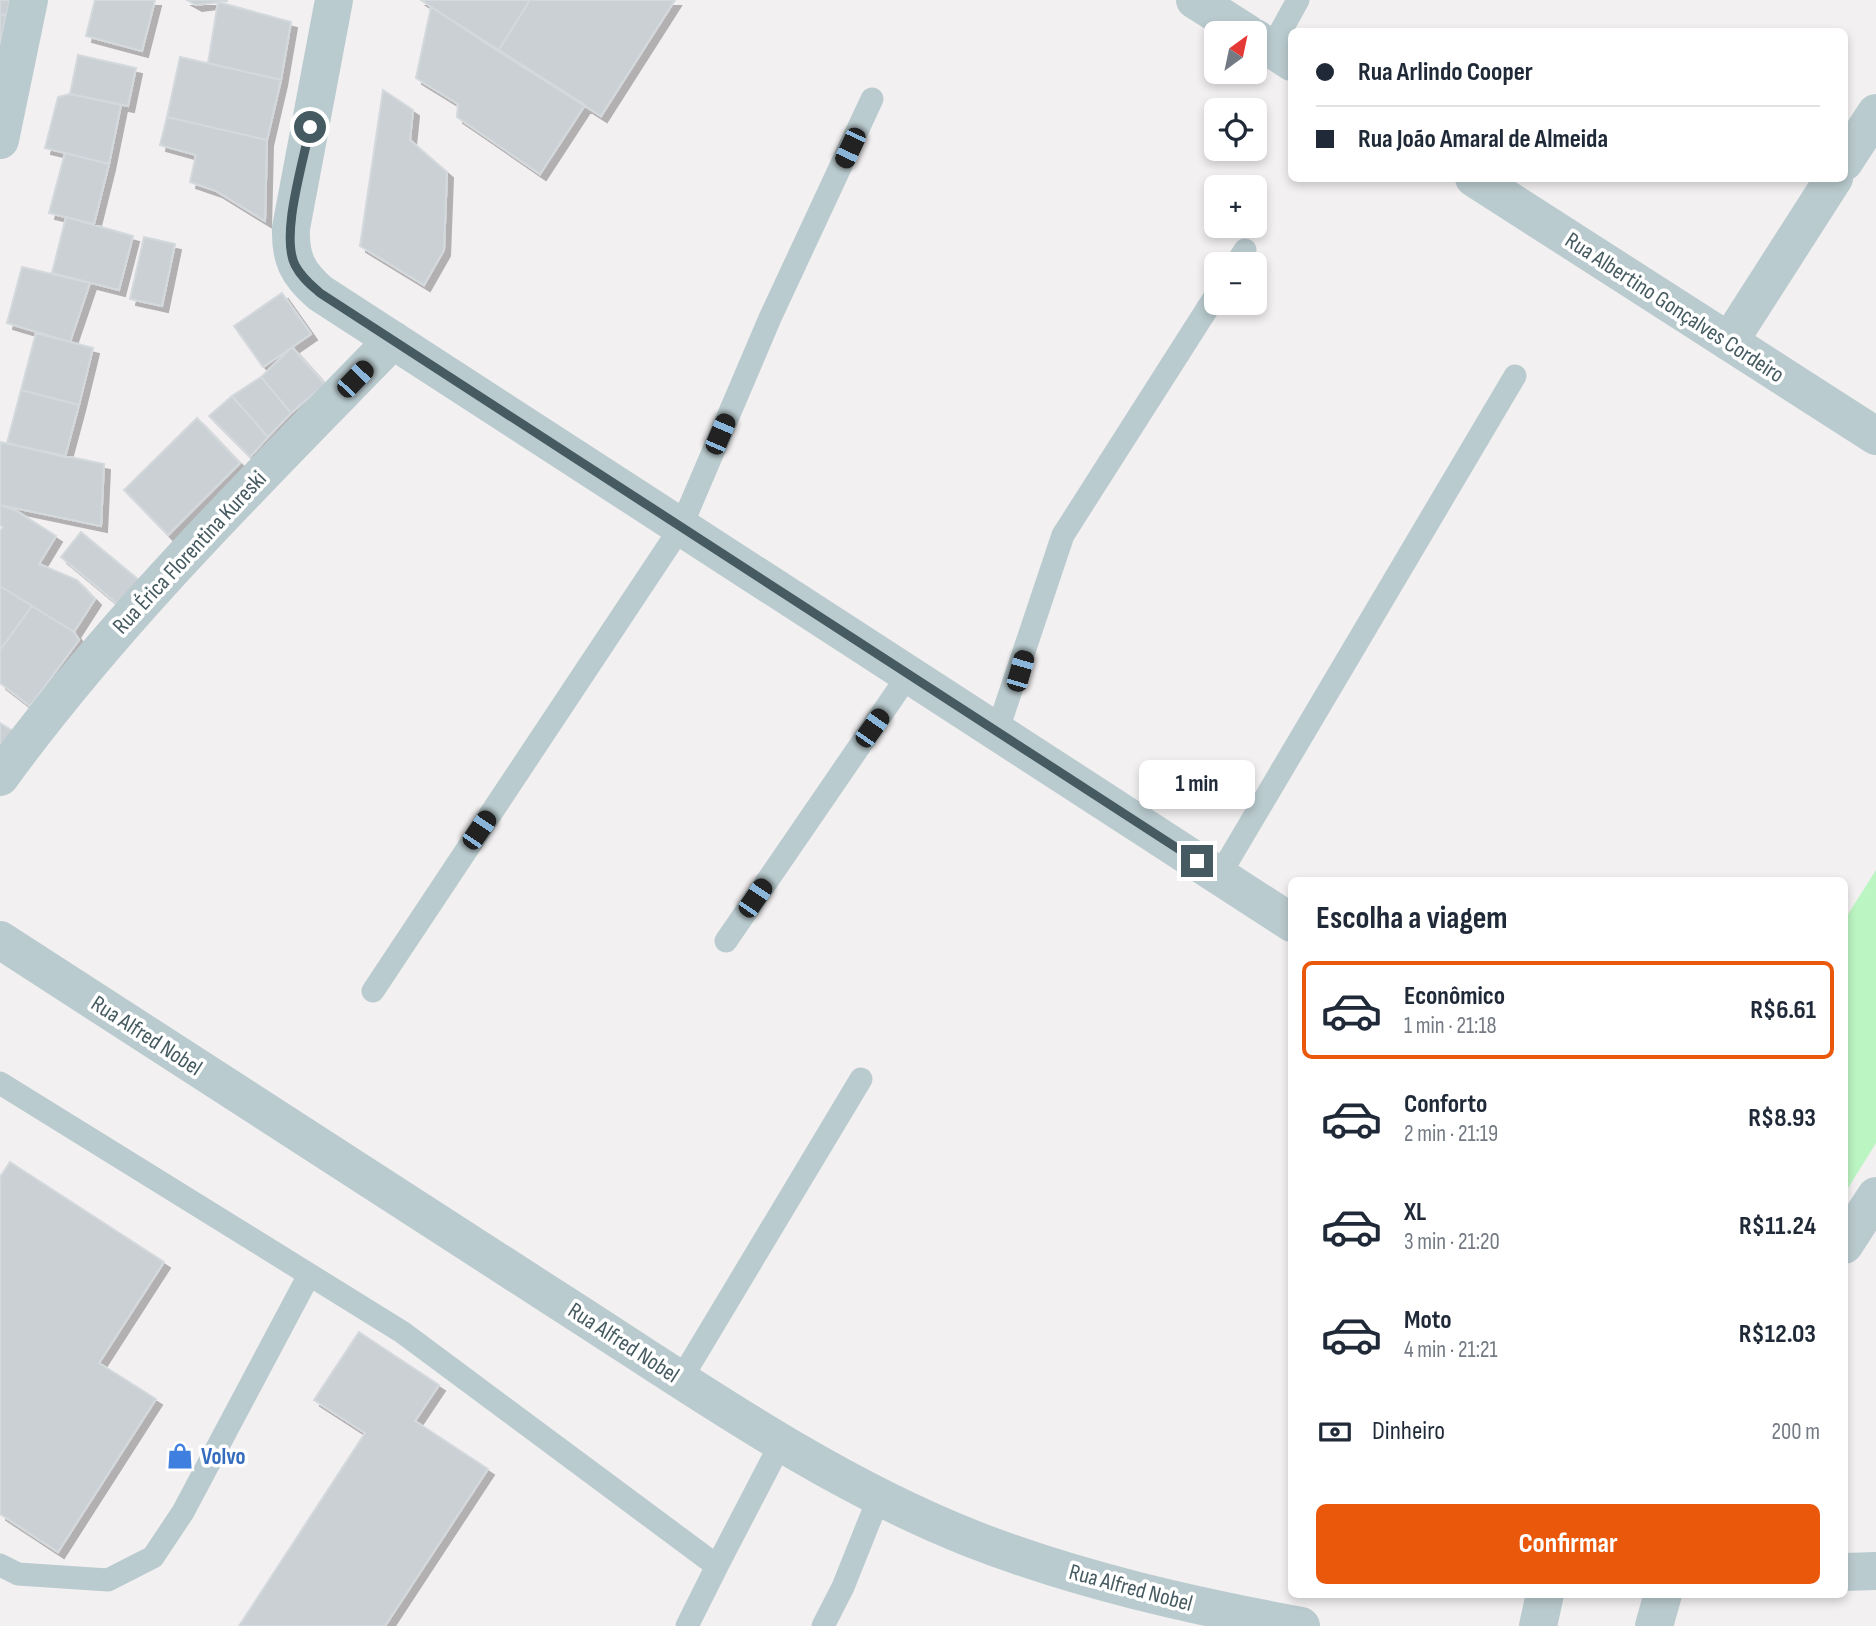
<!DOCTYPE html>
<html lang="pt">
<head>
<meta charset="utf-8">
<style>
	:root { --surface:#fff; --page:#f2f2f3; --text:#1f2937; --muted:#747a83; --line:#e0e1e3; --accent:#ea580c }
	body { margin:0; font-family:"Sofia Sans Condensed",sans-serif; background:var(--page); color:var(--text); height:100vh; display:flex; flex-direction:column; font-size:26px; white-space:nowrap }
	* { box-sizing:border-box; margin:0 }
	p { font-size:23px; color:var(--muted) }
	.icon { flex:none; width:38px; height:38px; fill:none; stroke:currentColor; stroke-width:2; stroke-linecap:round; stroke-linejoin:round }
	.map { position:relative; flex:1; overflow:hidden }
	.drawer { position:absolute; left:1288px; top:877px; width:560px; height:721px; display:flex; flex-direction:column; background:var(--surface); border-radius:10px; box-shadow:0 4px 10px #0003 }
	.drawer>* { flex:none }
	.guide { position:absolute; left:1288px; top:28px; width:560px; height:154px; border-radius:10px; box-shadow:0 4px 10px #0003; display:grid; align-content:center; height:154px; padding:0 28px; background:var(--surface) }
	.needle { width:46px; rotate:33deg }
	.controls { position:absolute; left:1204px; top:21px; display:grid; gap:14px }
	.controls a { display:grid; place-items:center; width:63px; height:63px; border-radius:10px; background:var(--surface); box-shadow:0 4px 10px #0003; font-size:35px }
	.end { position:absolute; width:32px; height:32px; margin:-16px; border:9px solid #465b61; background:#fff; box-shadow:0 0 0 4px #fff }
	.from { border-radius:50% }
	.bubble { position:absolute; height:49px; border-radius:10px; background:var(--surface); box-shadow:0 4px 10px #0003; font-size:23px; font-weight:700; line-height:49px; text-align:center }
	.car { position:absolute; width:21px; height:42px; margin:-21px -10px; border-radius:9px; box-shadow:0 0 5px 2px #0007; background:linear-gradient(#222 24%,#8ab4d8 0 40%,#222 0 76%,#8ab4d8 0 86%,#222 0) }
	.guide b { display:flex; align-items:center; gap:24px; height:66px; font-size:26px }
	.guide b+b { border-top:2px solid var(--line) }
	.guide i { width:18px; height:18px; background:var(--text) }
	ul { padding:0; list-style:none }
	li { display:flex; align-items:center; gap:21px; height:98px; margin:0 14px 10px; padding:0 14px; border:4px solid transparent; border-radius:10px }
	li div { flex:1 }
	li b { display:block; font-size:26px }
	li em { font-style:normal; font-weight:700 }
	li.on { border-color:var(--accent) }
	li>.icon { width:63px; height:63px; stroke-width:1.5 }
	h2 { padding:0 28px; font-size:32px; line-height:84px }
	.pay { display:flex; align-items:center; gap:18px; height:77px; padding:0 28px; font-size:26px }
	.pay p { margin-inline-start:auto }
	.button { display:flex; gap:14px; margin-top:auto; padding:14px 28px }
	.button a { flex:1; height:80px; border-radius:10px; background:var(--accent); color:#fff; font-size:28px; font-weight:700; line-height:80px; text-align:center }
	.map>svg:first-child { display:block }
</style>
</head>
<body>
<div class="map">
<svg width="1876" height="1626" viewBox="0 0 1876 1626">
	<defs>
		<filter id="shadow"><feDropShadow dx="6" dy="6" stdDeviation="0" flood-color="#0004"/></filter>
	</defs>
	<rect width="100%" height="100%" fill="#f3f0f1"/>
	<path fill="#bbf5c2" d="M1876,870v273l-31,50v-274z"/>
	<path fill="#cad0d4" stroke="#d4d9dd" stroke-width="2" filter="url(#shadow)" d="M0,0h10l-4,16 -6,-2z
		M95,0h60l-13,51 -56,-15z
		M187,0h40v1l-31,4z
		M421,0h109l-32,51z
		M530,0h145l-74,116 -103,-65z
		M218,2l73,20 -10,58 -73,-17z
		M431,7l154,98 -45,69 -83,-57 1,-13 -42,-26z
		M0,14l6,2 -6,31z
		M78,55l58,13 -8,38 -58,-12z
		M180,57l101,23 -14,60 -100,-23z
		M383,90l30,20 -3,30 37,32 -3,78 -20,35 -64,-39z
		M70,94l51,11 -12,59 -64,-16 13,-51z
		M167,117l100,23 -2,81 -49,-30 -26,-9 6,-27 -36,-10z
		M65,153l44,11 -15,60 -45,-11z
		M66,217l67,19 -14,54 -67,-17z
		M144,237l31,7 -13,62 -32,-7z
		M22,267l68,16 -20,59 -63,-19z
		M282,293l29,41 -48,33 -29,-41z
		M36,333l57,15 -14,57 -58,-15z
		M292,347l33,37 -34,29 -30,-36z
		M261,377l30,36 -23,24 -36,-41z
		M21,390l58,15 -14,52 -58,-14z
		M232,396l36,41 -18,20 -41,-41z
		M197,418l43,45 -72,72 -44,-45z
		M0,442l104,22 -3,62 -101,-21z
		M0,505l15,5 41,26 -17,28 38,16 18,19 -21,33 -74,-46v-55l3,-4 -3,-2z
		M81,532l59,49 -20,25 -59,-49z
		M0,586l32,20 -32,44z
		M32,606l42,26 5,8 -49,66 -30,-23v-33z
		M0,723l13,8 -13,21z
		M10,1162l154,100 -65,101 57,36 -98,153 -58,-38v-337z
		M359,1332l80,53 -24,36 73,48 -103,157h-146l126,-193 -51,-33z"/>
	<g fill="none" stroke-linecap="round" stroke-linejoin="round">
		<path stroke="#bacbcf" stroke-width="23" d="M1271,49l27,-49
			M1236,264l9,-14
			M997,732l66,-197 153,-240
			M1219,876l296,-500
			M726,941l183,-267
			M373,991l308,-464 89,-209 102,-219
			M0,1083l402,249 315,234 65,-125
			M681,1379l180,-300
			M0,1565l18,9 90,6 45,-23 30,-45 126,-237
			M687,1626l30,-60
			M823,1626l20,-39 36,-90"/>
		<path stroke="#bacbcf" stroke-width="38" d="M334,0l-43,228c-1,30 6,45 29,65l972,630
			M1195,0l52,33
			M1255,38l37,24
			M0,140l29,-140
			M1844,162l32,-49
			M1474,178l402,258
			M1729,342l105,-164
			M0,777c116,-159 256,-296 393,-437
			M0,940c184,119 368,237 551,356 135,86 270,183 419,242 107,42 219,67 331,88
			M1844,1245l32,-49
			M1844,1572l32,-1
			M1538,1626l7,-32
			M1654,1626l9,-32"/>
	</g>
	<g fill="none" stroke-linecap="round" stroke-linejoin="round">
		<path stroke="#465b61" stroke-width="9" d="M310,127c-6,33 -30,108 -15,138 6,12 16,20 25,28l877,568"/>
	</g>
	<defs>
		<g id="shop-bare" transform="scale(2.1)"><path d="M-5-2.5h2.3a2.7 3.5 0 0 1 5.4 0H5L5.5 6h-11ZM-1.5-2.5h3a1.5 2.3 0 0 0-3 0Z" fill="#3f7fe0" stroke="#fff" stroke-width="2.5" paint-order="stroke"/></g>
	</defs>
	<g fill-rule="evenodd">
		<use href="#shop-bare" x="180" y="1456"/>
	</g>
	<g text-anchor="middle" stroke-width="7" stroke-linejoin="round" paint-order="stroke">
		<g font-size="23" fill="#465b61" stroke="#fff">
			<text transform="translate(1675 307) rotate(33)" y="8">Rua Albertino Gonçalves Cordeiro</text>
			<text transform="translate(189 552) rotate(-47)" y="8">Rua Érica Florentina Kureski</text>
			<text transform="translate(147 1035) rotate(33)" y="8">Rua Alfred Nobel</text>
			<text transform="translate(624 1342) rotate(33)" y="8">Rua Alfred Nobel</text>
			<text transform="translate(1131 1587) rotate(15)" y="8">Rua Alfred Nobel</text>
		</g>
		<g font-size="23" font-weight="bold" fill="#366cbe" stroke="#fff" text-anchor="start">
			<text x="201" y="1464">Volvo</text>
		</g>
	</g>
</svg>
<div class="controls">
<a><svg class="needle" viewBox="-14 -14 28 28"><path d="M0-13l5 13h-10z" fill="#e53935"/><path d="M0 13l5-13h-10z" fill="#747a83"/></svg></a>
<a><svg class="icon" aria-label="locate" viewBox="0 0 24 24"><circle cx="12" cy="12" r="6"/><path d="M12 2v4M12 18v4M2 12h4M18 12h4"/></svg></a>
<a>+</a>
<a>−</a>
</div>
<i class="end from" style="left:310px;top:127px"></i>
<i class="end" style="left:1197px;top:861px"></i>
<div class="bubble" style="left:1139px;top:760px;width:116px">1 min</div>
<i class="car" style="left:850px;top:148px;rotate:205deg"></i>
<i class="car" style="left:355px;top:379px;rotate:44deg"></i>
<i class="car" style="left:720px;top:434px;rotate:23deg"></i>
<i class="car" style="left:1020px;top:671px;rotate:16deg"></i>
<i class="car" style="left:872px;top:728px;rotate:35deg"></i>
<i class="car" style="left:479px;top:830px;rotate:34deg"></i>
<i class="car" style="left:755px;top:898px;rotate:34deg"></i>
<div class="guide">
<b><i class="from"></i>Rua Arlindo Cooper</b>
<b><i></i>Rua João Amaral de Almeida</b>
</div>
<section class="drawer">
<h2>Escolha a viagem</h2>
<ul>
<li class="on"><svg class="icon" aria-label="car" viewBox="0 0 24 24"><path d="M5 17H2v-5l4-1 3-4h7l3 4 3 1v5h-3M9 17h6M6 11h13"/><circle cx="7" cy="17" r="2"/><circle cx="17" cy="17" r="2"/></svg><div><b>Econômico</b><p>1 min · 21:18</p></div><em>R$6.61</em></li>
<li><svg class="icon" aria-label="car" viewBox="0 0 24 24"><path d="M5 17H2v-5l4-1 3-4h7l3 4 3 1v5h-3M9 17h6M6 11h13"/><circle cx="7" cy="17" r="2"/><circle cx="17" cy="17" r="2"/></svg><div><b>Conforto</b><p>2 min · 21:19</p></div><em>R$8.93</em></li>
<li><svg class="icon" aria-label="car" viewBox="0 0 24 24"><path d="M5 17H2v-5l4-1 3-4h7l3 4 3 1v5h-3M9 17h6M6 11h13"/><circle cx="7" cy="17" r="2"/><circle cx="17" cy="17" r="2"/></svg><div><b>XL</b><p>3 min · 21:20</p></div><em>R$11.24</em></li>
<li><svg class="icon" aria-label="car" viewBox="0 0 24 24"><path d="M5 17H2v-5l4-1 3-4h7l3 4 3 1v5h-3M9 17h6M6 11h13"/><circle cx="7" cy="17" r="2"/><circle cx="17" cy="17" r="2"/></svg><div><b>Moto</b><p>4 min · 21:21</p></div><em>R$12.03</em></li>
</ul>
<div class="pay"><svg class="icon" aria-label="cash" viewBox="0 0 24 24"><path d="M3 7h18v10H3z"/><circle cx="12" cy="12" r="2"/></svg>Dinheiro<p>200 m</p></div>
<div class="button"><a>Confirmar</a></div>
</section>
</div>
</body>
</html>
